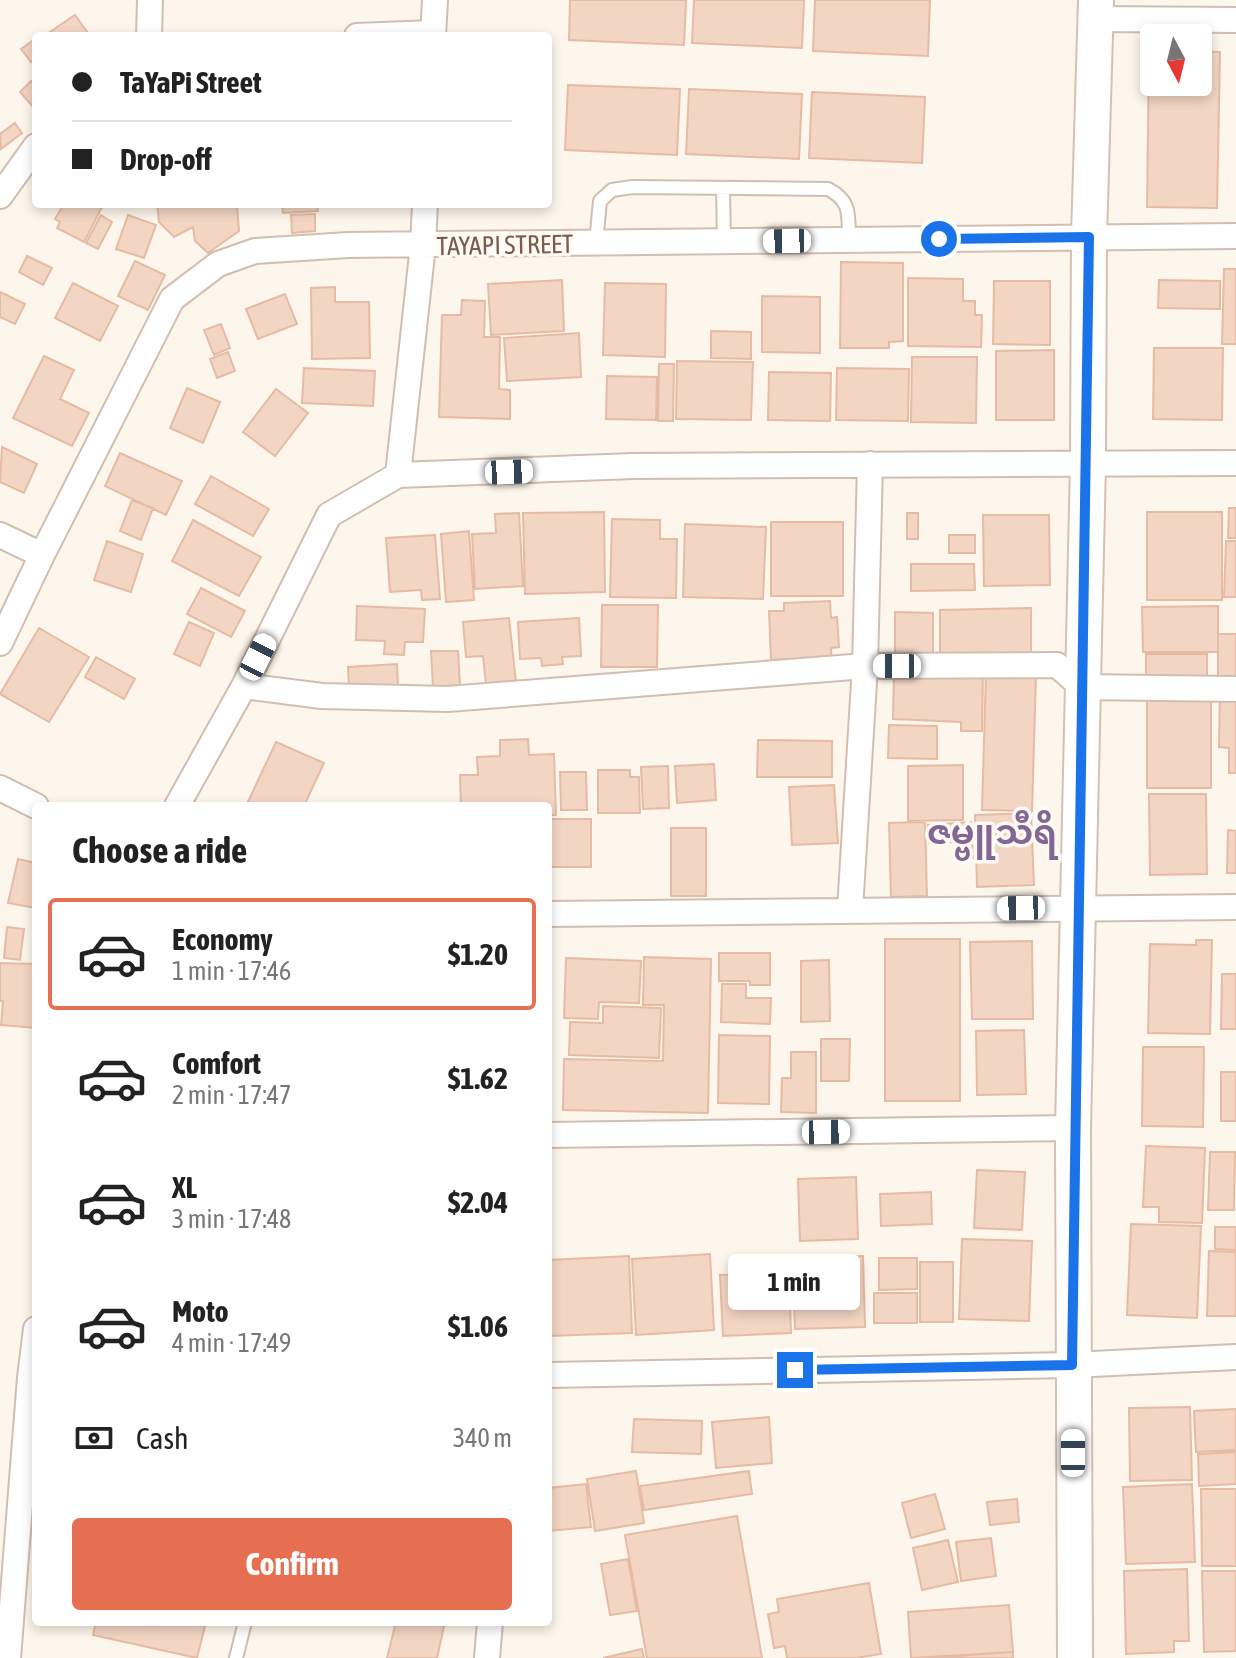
<!DOCTYPE html>
<html lang="en">
<head>
<meta charset="utf-8">
<style>
	:root { --surface:#fff; --page:#f6f6f6; --text:#222; --muted:#767676; --line:#e0e0e0; --accent:#e76f51 }
	body { margin:0; font-family:"Asap Condensed","Noto Sans Myanmar",sans-serif; background:var(--page); color:var(--text); height:100vh; display:flex; flex-direction:column; font-size:30px; white-space:nowrap }
	* { box-sizing:border-box; margin:0 }
	p { font-size:26px; color:var(--muted) }
	.icon { flex:none; width:44px; height:44px; fill:none; stroke:currentColor; stroke-width:2; stroke-linecap:round; stroke-linejoin:round }
	.map { position:relative; flex:1; overflow:hidden }
	.drawer { position:absolute; left:32px; top:802px; width:520px; height:824px; display:flex; flex-direction:column; background:var(--surface); border-radius:8px; box-shadow:0 4px 12px #0003 }
	.drawer>* { flex:none }
	.hud { position:absolute; left:32px; top:32px; width:520px; height:176px; border-radius:8px; box-shadow:0 4px 12px #0003; display:grid; align-content:center; height:176px; padding:0 40px; background:var(--surface) }
	.needle { width:52px; rotate:173deg }
	.tools { position:absolute; left:1140px; top:24px; display:grid; gap:16px }
	.tools a { display:grid; place-items:center; width:72px; height:72px; border-radius:8px; background:var(--surface); box-shadow:0 4px 12px #0003; font-size:40px }
	.end { position:absolute; width:36px; height:36px; margin:-18px; border:10px solid #1a73e8; background:#fff; box-shadow:0 0 0 4px #fff }
	.from { border-radius:50% }
	.bubble { position:absolute; height:56px; border-radius:8px; background:var(--surface); box-shadow:0 4px 12px #0003; font-size:26px; font-weight:700; line-height:56px; text-align:center }
	.car { position:absolute; width:24px; height:48px; margin:-24px -12px; border-radius:10px; box-shadow:0 0 6px 2px #0007; background:linear-gradient(#fff 24%,#345 0 40%,#fff 0 76%,#345 0 86%,#fff 0) }
	.hud b { display:flex; align-items:center; gap:28px; height:76px; font-size:30px }
	.hud b+b { border-top:2px solid var(--line) }
	.hud i { width:20px; height:20px; background:var(--text) }
	ul { padding:0; list-style:none }
	li { display:flex; align-items:center; gap:24px; height:112px; margin:0 16px 12px; padding:0 24px; border:4px solid transparent; border-radius:8px }
	li div { flex:1 }
	li b { display:block; font-size:30px }
	li em { font-style:normal; font-weight:700 }
	li.current { border-color:var(--accent) }
	li>.icon { width:72px; height:72px; stroke-width:1.5 }
	h2 { padding:0 40px; font-size:36px; line-height:96px }
	.pay { display:flex; align-items:center; gap:20px; height:88px; padding:0 40px; font-size:30px }
	.pay p { margin-inline-start:auto }
	.button { display:flex; gap:16px; margin-top:auto; padding:16px 40px }
	.button a { flex:1; height:92px; border-radius:8px; background:var(--accent); color:#fff; font-size:32px; font-weight:700; line-height:92px; text-align:center }
	.map>svg:first-child { display:block }
</style>
</head>
<body>
<div class="map">
<svg width="1236" height="1658" viewBox="0 0 1236 1658">
	<rect width="100%" height="100%" fill="#fdf6ec"/>
	<path fill="#f3d5c3" stroke="#e6bba3" stroke-width="2" d="M570,0h116l-2,45 -115,-5z
		M694,0h110l-2,48 -110,-5z
		M815,0h115l-2,56 -115,-5z
		M75,15l15,21h-46z
		M35,39l1,19 -5,4 -10,-13z
		M1149,50l5,1v31h44v-31l22,1 -3,156 -70,-1z
		M31,81l5,6v23l-16,-18z
		M568,85l112,4 -3,66 -112,-5z
		M689,89l113,5 -3,65 -113,-5z
		M812,92l113,5 -3,66 -113,-5z
		M15,123l7,10 -21,16 -1,-15z
		M64,204h33l5,3 -18,35 -27,-14 3,-6 -5,-3z
		M157,204h80l2,27 -31,22 -13,-12 -2,-14 -19,10 -15,-15z
		M282,204h35l1,7 -35,2z
		M315,214v17l-23,2 -1,-18z
		M101,215l11,7 -14,27 -12,-6z
		M128,215l28,10 -12,33 -28,-9z
		M27,256l25,12 -9,17 -24,-13z
		M135,261l30,14 -17,35 -30,-14z
		M841,262l62,1v78l-14,1v6h-49z
		M1224,269h12v75h-14z
		M908,278l55,1v22h12v14h7l-1,32 -73,-1z
		M562,280l2,51 -73,4 -3,-51z
		M1159,280l61,1v28l-62,-1z
		M994,281h56v64l-57,-1z
		M73,283l45,23 -18,35 -45,-23z
		M605,283l61,1 -1,73 -62,-2z
		M335,287v15h34l1,56 -58,1 -1,-71z
		M0,292l25,12 -10,20 -15,-7z
		M285,294l12,30 -39,15 -12,-30z
		M762,296l58,1v56l-58,-1z
		M462,300l23,1 -1,36h16l-1,52 11,1v29l-71,-2 3,-102h19z
		M221,324l9,24 -16,7 -10,-25z
		M711,331l40,1v27l-40,-1z
		M579,333l2,44 -74,4 -3,-43z
		M1154,348h69l-1,72 -69,-1z
		M1054,350v70h-58v-69z
		M228,352l7,19 -18,7 -7,-19z
		M44,356l30,14 -14,29 29,14 -17,33 -59,-28z
		M912,357h65l-1,66 -65,-1z
		M677,361l76,1 -2,58 -75,-1z
		M659,364h15l-1,57h-15z
		M304,368l71,3 -2,35 -71,-3z
		M837,368l72,1 -1,52 -72,-1z
		M769,372l62,1 -1,48 -62,-1z
		M607,376l50,1 -1,43 -50,-1z
		M187,388l33,14 -17,41 -33,-15z
		M276,389l32,24 -33,43 -32,-24z
		M2,447l35,17 -13,29 -24,-11z
		M120,453l62,28 -16,34 -61,-29z
		M211,476l58,33 -16,27 -58,-32z
		M132,500l21,8 -12,32 -21,-9z
		M1229,508h7v30h-8z
		M604,512l1,80 -80,2 -2,-81z
		M1147,512h75v88h-75z
		M519,513l4,73 -48,3 -3,-55 24,-1 -1,-19z
		M907,513h11v26h-11z
		M983,515h66l1,70 -66,1z
		M612,519l48,1v19h17l-1,59 -66,-1z
		M193,520l68,37 -22,39 -67,-35z
		M771,522h72v74h-72z
		M685,524l81,3 -3,72 -80,-2z
		M469,531l5,69 -28,2 -5,-68z
		M435,535l5,64 -18,1 -1,-10 -31,2 -4,-54z
		M949,535h26v18h-26z
		M107,541l36,13 -12,38 -37,-12z
		M1226,541h10v56h-12z
		M911,564h63l1,26 -64,1z
		M201,588l44,23 -14,26 -44,-23z
		M830,601l1,17 6,-1 2,30 -8,1 1,19 -47,2v-10l-14,1 -2,-49h15v-8z
		M602,605h56l-1,62h-56z
		M357,606l68,3 -2,33h-18l-1,13 -20,-1 1,-13 -29,-1z
		M1218,606v46h-75l-1,-45z
		M1031,608v51l-91,1v-50z
		M895,612l38,1v45h-38z
		M509,618l7,64 -30,3 -3,-29 -17,1 -3,-35z
		M579,618l2,38 -19,1 1,7 -21,2 -1,-8 -21,1 -2,-37z
		M189,622l25,11 -14,33 -26,-12z
		M39,628l50,29 -40,65 -49,-28z
		M1218,634h18v43h-18z
		M431,651h27l2,34 -27,2z
		M1146,654h61v31h-61z
		M96,657l39,22 -11,20 -39,-22z
		M397,664l1,22 -49,2 -1,-21z
		M894,671l89,3 -1,57h-21v-9l-68,-3z
		M986,673l50,2 -4,136 -50,-1z
		M1220,689l16,1v83h-7v-25l-10,-1z
		M1147,700h64v88h-64z
		M889,725l48,1v33l-49,-1z
		M528,739l1,16 25,-1 2,61h-8v-9h-87l-1,-31h18l-1,-18 23,-1v-16z
		M758,740l74,1v36h-75z
		M276,742l48,21 -20,43h-58z
		M714,764l2,36 -39,3 -2,-37z
		M963,765v55l-55,1v-55z
		M668,766l1,42 -26,1 -2,-42z
		M598,770h32v7h9l1,36h-42z
		M560,772h26l1,38h-26z
		M834,785l4,58 -46,2 -3,-58z
		M1149,794h57l1,80 -57,1z
		M1031,813l3,72 -57,2 -2,-72z
		M548,819h43v48h-43z
		M925,822l2,74 -36,1 -2,-74z
		M971,822l2,36 -17,1 -1,-17 -26,1 -1,-18z
		M671,828h35v68h-35z
		M1228,830l8,1v42h-9z
		M18,859l18,4v45l-28,-5z
		M7,927l17,2 -4,31 -16,-2z
		M885,939h75v162h-75z
		M1196,940h16l-2,94 -62,-1 2,-89 46,1z
		M1032,941l1,78h-61l-2,-77z
		M719,953h51v32h-20v-4h-31z
		M644,957l67,2 -3,154 -145,-3 1,-51 99,2 1,-56h-21z
		M566,958l75,3 -2,42 -40,-1 -1,17 -34,-1z
		M829,960l1,61 -29,1v-61z
		M0,963l36,1v64l-35,-3 2,-24h-3z
		M1222,974h14v55h-15z
		M722,984h24v14h25l-1,26 -49,-2z
		M603,1006l58,2 -2,50 -90,-3 1,-33 33,1z
		M1024,1030l2,64 -49,1 -1,-64z
		M719,1035l51,1 -1,68 -51,-1z
		M821,1039h29l-1,42h-28z
		M1143,1047h61l-1,80 -61,-1z
		M791,1052h25v61l-35,-1 1,-34h9z
		M1221,1072h15v49h-15z
		M1146,1146l59,2 -3,75 -43,-1v-15h-16z
		M1210,1152h25l-1,58h-26z
		M977,1170l48,2 -3,58 -48,-2z
		M856,1177l2,62 -58,2 -2,-62z
		M931,1192l1,32 -51,2 -1,-32z
		M1131,1224l70,2 -4,92 -70,-3z
		M1215,1227h21v23l-21,-1z
		M962,1239l70,2 -3,80 -70,-2z
		M1209,1251l27,1v64h-29z
		M710,1254l4,76 -78,5 -4,-76z
		M629,1256l3,77 -84,3v-76z
		M863,1256l2,71 -70,2 -2,-71z
		M879,1258h38v31l-38,1z
		M920,1262h33v60h-33z
		M789,1273l2,60 -68,3 -3,-61z
		M874,1293h43v30h-43z
		M1190,1407l2,73 -62,1 -1,-73z
		M1236,1409v41l-40,2 -2,-41z
		M769,1417l3,46 -56,5 -4,-46z
		M634,1419l68,2 -1,33 -69,-2z
		M1236,1452v32l-37,2 -1,-32z
		M636,1471l8,52 -49,8 -8,-52z
		M749,1471l3,23 -108,16 -4,-24z
		M586,1484l5,43 -43,4v-43z
		M1192,1484l3,78 -69,2 -3,-77z
		M1201,1489h35v77h-34z
		M935,1494l10,35 -34,9 -9,-35z
		M1017,1499l2,23 -29,3 -3,-23z
		M737,1516l25,142h-115l-22,-123z
		M991,1538l5,38 -35,5 -5,-39z
		M948,1540l10,42 -36,8 -9,-42z
		M628,1559l9,52 -27,4 -9,-51z
		M1187,1569l2,72h-15v11l-48,2 -2,-83z
		M1202,1571h34v80l-32,1z
		M869,1583l12,71 -25,4h-69l-2,-12 -11,2 -6,-34 11,-2 -2,-13z
		M1009,1605l4,47 -102,6 -3,-46z
		M96,1622h110l-9,36 -104,-23z
		M396,1622h49l-8,36h-50z
		M642,1649l2,9h-41z
		M1013,1652v6h-83z"/>
	<g fill="none" stroke-linecap="round" stroke-linejoin="round">
		<g stroke="#d1beb0" stroke-width="16">
			<path id="lane" d="M723,188l1,54
				M596,243l4,-42 12,-11 20,-3 196,2c24,12 20,27 21,51
				M236,1658l9,-36"/>
		</g>
		<g stroke="#d1beb0" stroke-width="28">
			<path id="street" d="M1095,19l141,1
				M149,36l1,-36
				M357,36l76,-3
				M433,36l2,-36
				M0,196l36,-50
				M398,475l25,-230 2,-41
				M0,535l42,20
				M0,643l42,-88 130,-256 46,-35 37,-13 93,-6 888,-9
				M244,686l78,10 126,3 417,-33 192,-1 25,22 154,2
				M0,788l36,18
				M177,806l67,-120 85,-171 69,-40 235,-9 603,-3
				M850,910l15,-244 5,-202
				M548,914l688,-7
				M548,1135l525,-7
				M548,1375l524,-10 164,-8
				M8,1658l22,-280 6,-49
				M487,1658l3,-36"/>
		</g>
		<g stroke="#d6c0b0" stroke-width="38">
			<path id="secondary" d="M1075,1658l-2,-530 15,-666 1,-225 7,-237"/>
		</g>
		<use href="#lane" stroke="#fff" stroke-width="12"/>
		<use href="#street" stroke="#fff" stroke-width="24"/>
		<use href="#secondary" stroke="#fff" stroke-width="34"/>
	</g>
	<g fill="none" stroke-linecap="round" stroke-linejoin="round">
		<path stroke="#1a73e8" stroke-width="10" d="M795,1370l277,-5c3,-376 14,-752 17,-1128l-150,2"/>
	</g>
	<g text-anchor="middle" stroke-width="7" stroke-linejoin="round" paint-order="stroke">
		<g font-size="26" fill="#7a5c4d" stroke="#fffaf3">
			<text transform="translate(505 245) rotate(-1)" y="9">TAYAPI STREET</text>
		</g>
		<g font-size="34" font-weight="bold" fill="#846695" stroke="#fffaf3">
			<text x="992" y="844">ဇမ္ဗူသီရိ</text>
		</g>
	</g>
</svg>
<div class="tools">
<a><svg class="needle" viewBox="-14 -14 28 28"><path d="M0-13l5 13h-10z" fill="#e53935"/><path d="M0 13l5-13h-10z" fill="#767676"/></svg></a>
</div>
<i class="end from" style="left:939px;top:239px"></i>
<i class="end" style="left:795px;top:1370px"></i>
<div class="bubble" style="left:728px;top:1254px;width:132px">1 min</div>
<i class="car" style="left:787px;top:241px;rotate:269deg"></i>
<i class="car" style="left:509px;top:472px;rotate:88deg"></i>
<i class="car" style="left:258px;top:657px;rotate:27deg"></i>
<i class="car" style="left:897px;top:666px;rotate:270deg"></i>
<i class="car" style="left:1021px;top:908px;rotate:269deg"></i>
<i class="car" style="left:826px;top:1132px;rotate:89deg"></i>
<i class="car" style="left:1073px;top:1453px;rotate:0deg"></i>
<div class="hud">
<b><i class="from"></i>TaYaPi Street</b>
<b><i></i>Drop-off</b>
</div>
<section class="drawer">
<h2>Choose a ride</h2>
<ul>
<li class="current"><svg class="icon" aria-label="car" viewBox="0 0 24 24"><path d="M5 17H2v-5l4-1 3-4h7l3 4 3 1v5h-3M9 17h6M6 11h13"/><circle cx="7" cy="17" r="2"/><circle cx="17" cy="17" r="2"/></svg><div><b>Economy</b><p>1 min · 17:46</p></div><em>$1.20</em></li>
<li><svg class="icon" aria-label="car" viewBox="0 0 24 24"><path d="M5 17H2v-5l4-1 3-4h7l3 4 3 1v5h-3M9 17h6M6 11h13"/><circle cx="7" cy="17" r="2"/><circle cx="17" cy="17" r="2"/></svg><div><b>Comfort</b><p>2 min · 17:47</p></div><em>$1.62</em></li>
<li><svg class="icon" aria-label="car" viewBox="0 0 24 24"><path d="M5 17H2v-5l4-1 3-4h7l3 4 3 1v5h-3M9 17h6M6 11h13"/><circle cx="7" cy="17" r="2"/><circle cx="17" cy="17" r="2"/></svg><div><b>XL</b><p>3 min · 17:48</p></div><em>$2.04</em></li>
<li><svg class="icon" aria-label="car" viewBox="0 0 24 24"><path d="M5 17H2v-5l4-1 3-4h7l3 4 3 1v5h-3M9 17h6M6 11h13"/><circle cx="7" cy="17" r="2"/><circle cx="17" cy="17" r="2"/></svg><div><b>Moto</b><p>4 min · 17:49</p></div><em>$1.06</em></li>
</ul>
<div class="pay"><svg class="icon" aria-label="cash" viewBox="0 0 24 24"><path d="M3 7h18v10H3z"/><circle cx="12" cy="12" r="2"/></svg>Cash<p>340 m</p></div>
<div class="button"><a>Confirm</a></div>
</section>
</div>
</body>
</html>
